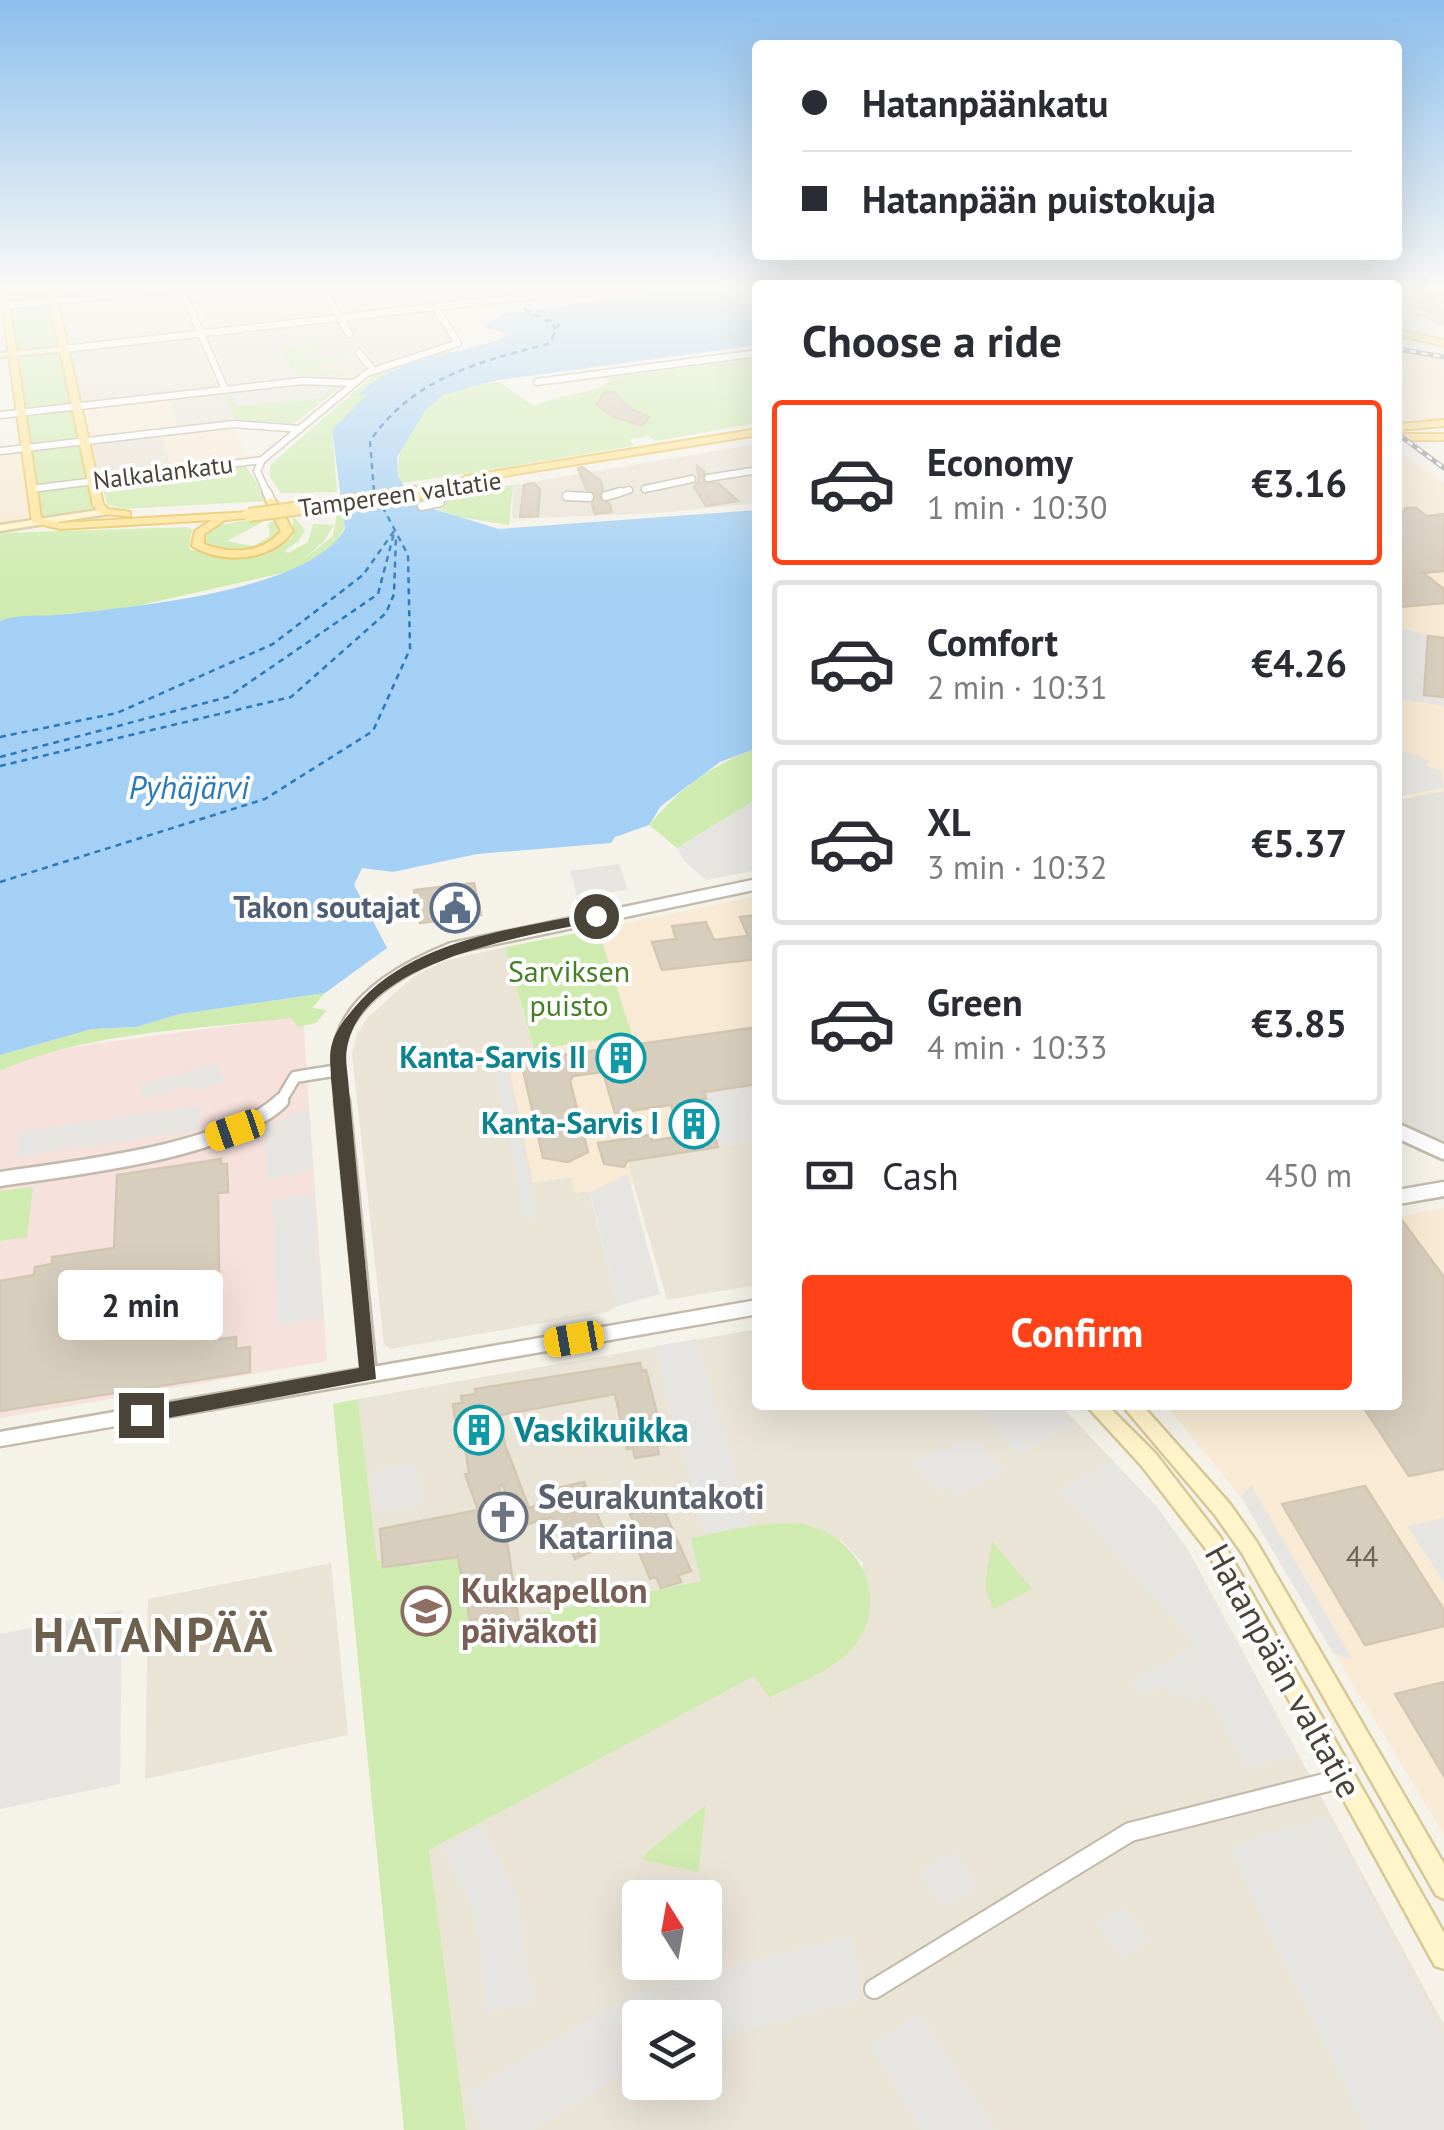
<!DOCTYPE html>
<html lang="en">
<head>
<meta charset="utf-8">
<style>
	:root { --surface:#fff; --page:#f2f2f3; --text:#2b2b33; --muted:#7c7c81; --line:#e1e1e2; --accent:#ff4217 }
	body { margin:0; font-family:"PT Sans",sans-serif; background:var(--page); color:var(--text); height:100vh; display:flex; flex-direction:column; font-size:38px; white-space:nowrap }
	* { box-sizing:border-box; margin:0 }
	p { font-size:32px; color:var(--muted) }
	.icon { flex:none; width:55px; height:55px; fill:none; stroke:currentColor; stroke-width:2; stroke-linecap:round; stroke-linejoin:round }
	.map { position:relative; flex:1; overflow:hidden }
	.panel { position:absolute; left:752px; top:280px; width:650px; height:1130px; display:flex; flex-direction:column; background:var(--surface); border-radius:10px; box-shadow:0 10px 40px #0002 }
	.panel>* { flex:none }
	.top-card { position:absolute; left:752px; top:40px; width:650px; height:220px; border-radius:10px; box-shadow:0 10px 40px #0002; display:grid; align-content:center; height:220px; padding:0 50px; background:var(--surface) }
	.needle { width:65px; rotate:349deg }
	.controls { position:absolute; left:622px; top:1880px; display:grid; gap:20px }
	.controls a { display:grid; place-items:center; width:100px; height:100px; border-radius:10px; background:var(--surface); box-shadow:0 10px 40px #0002; font-size:50px }
	.end { position:absolute; width:45px; height:45px; margin:-22px; border:12px solid #4a4337; background:#fff; box-shadow:0 0 0 5px #fff }
	.from { border-radius:50% }
	.bubble { position:absolute; height:70px; border-radius:10px; background:var(--surface); box-shadow:0 10px 40px #0002; font-size:32px; font-weight:800; line-height:70px; text-align:center }
	.car { position:absolute; width:30px; height:60px; margin:-30px -15px; border-radius:12px; box-shadow:0 0 8px 2px #0007; background:linear-gradient(#f5c518 24%,#345 0 40%,#f5c518 0 76%,#345 0 86%,#f5c518 0) }
	.top-card b { display:flex; align-items:center; gap:35px; height:95px; font-size:38px }
	.top-card b+b { border-top:2px solid var(--line) }
	.top-card i { width:25px; height:25px; background:var(--text) }
	ul { padding:0; list-style:none }
	li { display:flex; align-items:center; gap:30px; height:165px; margin:0 20px 15px; padding:0 30px; border:5px solid var(--line); border-radius:10px }
	li div { flex:1 }
	li b { display:block; font-size:38px }
	li em { font-style:normal; font-weight:800 }
	li.selected { border-color:var(--accent) }
	li>.icon { width:90px; height:90px; stroke-width:1.5 }
	h2 { padding:0 50px; font-size:45px; line-height:120px }
	.pay { display:flex; align-items:center; gap:25px; height:110px; padding:0 50px; font-size:38px }
	.pay p { margin-inline-start:auto }
	.button { display:flex; gap:20px; margin-top:auto; padding:20px 50px }
	.button a { flex:1; height:115px; border-radius:10px; background:var(--accent); color:#fff; font-size:40px; font-weight:800; line-height:115px; text-align:center }
	.map>svg:first-child { display:block }
</style>
</head>
<body>
<div class="map">
<svg width="1444" height="2130" viewBox="0 0 1444 2130">
	<rect width="100%" height="100%" fill="#f5f2e9"/>
	<path fill="#eae4d7" fill-rule="evenodd" d="M198,290h122l17,29 -127,13 -9,-21 -7,-1 -3,-8 11,-2z
		M335,290h136l12,10 -134,17z
		M176,291l20,42 -127,14 -12,-44z
		M430,312l25,30 -82,26 -16,-14 11,16 -17,9 -121,7 -20,-49z
		M197,337l20,50 -136,15 -11,-51z
		M305,382l38,4 -50,38 -49,-2 -65,7 -10,-32z
		M162,434l11,36 -76,7 -7,-35z
		M757,444v59l-97,10 -148,6 1,-34z
		M505,947l29,105 -27,4 26,126 39,-5 4,16 13,-2 29,115 -10,6 -218,37 -6,-5 -32,-290 4,-17 10,-18 47,-42 31,-16z
		M757,1141v144l-90,15 -40,-139z
		M757,1329l1,76h302l96,101 32,44 256,475v105h-978l-37,-280 326,-175 16,23 67,-36 14,-14 11,-85 -20,-21 -30,-16 -38,-2 -83,14 9,43 -173,34 3,31 -142,28 -31,-275zM640,1898h65v64h-65zM640,2018h65v64h-65z
		M331,1563l17,172 -203,44 3,-180z"/>
	<path fill="#f8ead4" d="M1398,351l46,7v61l-46,1z
		M169,397l10,32 -89,10 -7,-31z
		M240,427l-4,4 9,26 15,-4 21,-18 -28,-6 32,6 -31,23 -81,12 -11,-36z
		M20,451l9,70 -29,5v-73z
		M1403,455l41,28v308l-32,6 -14,-13v-328z
		M757,896l1,218 -7,2 6,25 -129,20 5,23 -58,9 -4,-16 -38,6 -26,-128 125,-20 -34,-106z
		M1444,1208v627l-204,-339 -74,-91h232v-188z"/>
	<path fill="#e5e1db" d="M1444,791v352l-46,-21v-322z"/>
	<path fill="#f6e1dd" d="M303,1016l24,345 -327,57v-347l36,-16 48,-10z"/>
	<path fill="#cfebb0" d="M7,290h41l45,222 -49,8 -4,-4z
		M315,339l6,10 -25,5h12l-6,5 54,-2 -41,8 5,5 38,3 -21,4 2,-4 -42,5 -18,-36 9,1 4,6 22,-2 -3,-7h-10z
		M450,349l3,4 -54,15 -67,63 5,61 -56,1 -11,-16v-12l106,-92z
		M757,358v65l-102,18 -6,-5 -20,3 5,7c-78,12 -155,27 -233,37 -13,-27 17,-75 43,-88 16,-8 36,-10 55,-13l35,24c22,-11 59,-12 75,-24l-3,-4z
		M327,384l12,3 -44,36 -59,-2 -11,-27 5,-2 6,13 83,-6z
		M245,464l22,37 -144,8 -16,-5 -5,-20z
		M513,485l-4,40 -50,-8 -49,-19z
		M343,506c11,38 -25,47 -47,64l-164,37 -132,14v-88l187,-6 5,2 -3,20c34,8 76,13 104,-13v-20l12,14 -7,12 -13,8 3,3 20,-11 5,-18 21,1 -10,16 -24,21 33,-26 5,-29z
		M250,519h18l-41,22 26,5 17,-10 -2,-12 8,-5 6,13 -2,6c-28,12 -49,16 -79,7l6,-17z
		M757,748v51l-80,49 -28,-23c34,-39 59,-58 108,-77z
		M598,929l34,106 -98,15 -29,-103z
		M325,993l-13,15 15,2 -11,13 -18,4 -6,-9c-96,12 -204,13 -292,53v-16l92,-26 44,-2 44,-13z
		M33,1187l-6,50 -27,4v-50z
		M358,1399l19,162h5l1,6 27,-5 1,5 39,-8 -1,-9 18,-4 -8,18 11,56 33,-6 2,11 14,-2 3,25 9,-2 -4,-31 174,-34 -10,-43c32,-6 67,-16 100,-15 64,2 106,77 59,128 -20,21 -54,33 -80,47l-16,-22 -325,174 37,280h-62l-71,-726z
		M992,1541l40,48 -39,20 -8,-24z
		M706,1805l-8,67 -55,-12 3,-7z"/>
	<path fill="#e7e5e1" d="M307,384l26,3 -14,12 -83,7 -6,-14z
		M1398,627l30,9 -3,58 19,3v9l-46,-8z
		M1401,750l28,11 -4,4 16,6 3,17 -46,9z
		M757,799v71l-50,10 -23,-19 -7,-13z
		M619,864l9,26 -51,6 -7,-25z
		M502,1053l35,164 -12,2 -34,-165z
		M216,1063l9,19 -26,8 -16,-3 -39,11 -5,-12z
		M757,1084v30l-6,2 6,25 -39,6 -16,-48 2,-7z
		M199,1106v24l-183,27 3,-25z
		M309,1109l4,60 -46,11 -2,-54z
		M628,1174l32,120 -42,12 -28,-114z
		M314,1194l9,124 -46,8 -5,-126z
		M697,1339l54,186 -47,9 -49,-188z
		M975,1405h80l19,20 -57,29z
		M974,1439l33,31 -51,26 -8,-9 -11,4 -24,-29 28,-15 3,3z
		M1113,1462l43,44 32,44 109,205 -51,13 -37,-72 -19,4 -4,-7 -14,3 -5,-9 -28,7 -8,-11 65,-39 -136,-154z
		M417,1464l4,40 -46,8 -3,-40z
		M1251,1485l101,174 -19,-6 -92,-157z
		M1444,1518v64l-37,-56z
		M122,1610l-2,174 -120,25v-175z
		M1329,1818l115,217v95h-78l-136,-281 32,-14z
		M481,1826l37,75 16,101 -47,11 -11,-97 -33,-69z
		M954,1851l24,36 -34,21 -24,-36z
		M1125,1906l26,34 -28,19 -26,-35z
		M849,1936l10,29 1,35 -155,41v-23h-65v46l-107,66h-52l-15,-37 170,-101z
		M920,2013l75,117h-74l-51,-85z"/>
	<path fill="#a3d0f4" d="M676,290h81v55l-259,35 -55,15 -18,16 -28,46 1,19 16,27 85,26 258,-19v238l-37,14 -59,44 -12,19 -34,12 -4,6 -134,11 -84,18 -31,-4 -8,17 33,63 -62,45 -145,21 -44,13 -44,2 -92,26v-434c21,-8 45,-4 68,-7 70,-8 241,-23 277,-85l-13,-99 34,-34 -8,-1c39,-38 92,-39 140,-55l10,-7 -24,-6 17,-13z"/>
	<g fill="none" stroke-linecap="round" stroke-linejoin="round">
		<path stroke="#2a79bc" stroke-width="2.5" stroke-dasharray="6 5" stroke-linecap="butt" d="M547,319l12,6 -6,12
			M374,491l-4,-50c44,-64 109,-79 181,-98l4,-17 -32,-18
			M0,737l117,-24 156,-69 90,-69 31,-44
			M0,757l228,-60 150,-103 16,-61
			M0,766l291,-69 95,-84 8,-19 2,-58
			M0,882l265,-83 108,-68 37,-82 -2,-94 -28,-53"/>
	</g>
	<path fill="#d8cebe" stroke="#d3c7b1" stroke-width="2.5" fill-rule="evenodd" d="M1437,290l7,3v32l-26,-10 13,-2 -33,-15v-6z
		M604,392h10l15,16 20,9 -7,9 -30,-10 -15,-11z
		M697,466l8,6 -2,11h15l20,18 -32,5 -12,-19 5,-7z
		M582,467l18,13 3,9 -4,10 10,4 3,9 -17,2 -3,-10 4,-10 -10,-5 -8,-21z
		M534,483l6,7 -2,26 -18,1 4,-32z
		M1406,508h10l11,8 17,-2v57l-21,2 21,16v14l-43,4 -3,-89z
		M1428,636l16,2v59l-20,-2z
		M474,883l7,32 -61,8 -6,-33z
		M758,915v44l-96,11 -10,-28 24,-3 -4,-13 34,-4 8,18 34,-4 -8,-19z
		M758,1027v57l-54,8 2,7h-4l16,48 -91,14 -3,6 -20,-3 -6,-21 53,-8 1,6 29,-5 -10,-31 -56,8 -12,-41 -30,4 -3,5 18,71 -20,10 -25,-4 -22,-97z
		M221,1159v5h6l1,28 -10,1 2,146 16,-2v12l14,-2v25l-250,39v-130l34,-6 1,-8 17,-3v-7l62,-9 3,-73zM198,1271v23l-63,10 1,-23z
		M1398,1215l46,62v192l-35,7 -47,-71h36z
		M640,1363l2,8 4,-1 19,75 -8,1 2,8 -24,4 -2,-10 -6,1 -12,-55 -115,21 5,30 24,63 24,-8 -5,-10 36,-8 25,61 -34,16 -5,-13 -6,2 -12,-31 -33,10 -16,-42 -4,1 20,137 -15,3 -1,-12 -33,6 -12,-63 -75,10 -3,-38 98,-19 -13,-36 4,-1 -4,-27 -6,1 -6,-43 9,-1 -1,-7 15,-2 -1,-5z
		M1365,1486l79,124v16l-79,19 -83,-141z
		M652,1507l2,4 9,-3 28,63 -13,4 3,7 -20,6 -5,-11 -6,2 -21,-51 6,-2 -5,-12z
		M1444,1682v94l-49,-82z"/>
	<g fill="none" stroke-linecap="round" stroke-linejoin="round">
		<g stroke="#c2baab" stroke-width="9">
			<path id="street-far4" d="M182,290l43,99
				M325,290l24,44
				M476,290l12,13
				M0,306l163,-16
				M65,349l466,-53 5,-3 -3,-3
				M359,353l14,17
				M537,382l221,-29
				M0,415l302,-34 52,2
				M0,451l234,-27 66,5
				M262,460l-5,11 11,24
				M708,478l50,-8
				M31,489l231,-29 105,-87 91,-30 -21,-33
				M645,489l47,-10
				M611,495l18,-5"/>
		</g>
		<g stroke="#c2baab" stroke-width="11">
			<path id="street-far3" d="M267,492l4,9
				M567,496l22,1
				M606,496l14,-4
				M422,506l18,-4"/>
		</g>
		<g stroke="#c2baab" stroke-width="15">
			<path id="street-far2" d="M279,1104l16,-27 44,-7
				M343,1104c-2,-15 -6,-32 -5,-47 3,-57 69,-91 114,-109l306,-64"/>
		</g>
		<g stroke="#c2baab" stroke-width="19">
			<path id="street-far1" d="M342,1101l27,273
				M1398,1131l46,21
				M0,1179c73,-11 228,-27 281,-78
				M1398,1197l46,-8
				M0,1439l758,-132"/>
		</g>
		<g stroke="#c2baab" stroke-width="22">
			<path id="street" d="M874,1989l256,-157 214,-54"/>
		</g>
		<g stroke="#d7c897" stroke-width="5">
			<path id="secondary" d="M68,347l-3,4 -65,6v-4z
				M105,509l3,1v4l-108,17v-6z
				M1086,1405h21l48,48 65,84 224,396v36l-9,-3 -229,-417 -65,-84z
				M1122,1405h20l87,98 27,38 188,323v35l-8,-4 -194,-342 -27,-38z"/>
		</g>
		<g stroke="#eac663" stroke-width="4">
			<path id="primary" d="M0,290h7l34,228 19,5 189,-11 5,3 -1,2 -28,3 -21,14v10c25,10 59,10 77,-13l-15,-30 5,-3 5,3 17,30c-22,30 -70,34 -101,15l3,-15 17,-11 -152,9 -28,-7z
				M47,290h8l48,214 5,5 22,3v4l-29,-2 -8,-9z
				M1398,330l46,10v6l-46,-11z
				M1444,420v6l-46,4v-6z
				M758,429v6l-292,47 -5,-3 5,-3z
				M1398,434h46v6h-46z"/>
		</g>
		<use href="#street-far4" stroke="#fff" stroke-width="6"/>
		<use href="#street-far3" stroke="#fff" stroke-width="8"/>
		<use href="#street-far2" stroke="#fff" stroke-width="10"/>
		<use href="#street-far1" stroke="#fff" stroke-width="14"/>
		<use href="#street" stroke="#fff" stroke-width="18"/>
		<use href="#secondary" fill="#fff4ca" fill-rule="evenodd"/>
		<use href="#primary" fill="#ffe599" fill-rule="evenodd"/>
		<g stroke="#989898" stroke-width="5">
			<path id="rail" d="M1398,349l46,8
				M1398,434l46,34"/>
		</g>
		<use href="#rail" stroke="#fff" stroke-width="2.5" stroke-dasharray="6" stroke-linecap="butt"/>
		<g stroke="#eac663" stroke-width="11" stroke-linecap="butt">
			<path id="primary-bridge-far1" d="M403,495l67,-9"/>
		</g>
		<g stroke="#eac663" stroke-width="16" stroke-linecap="butt">
			<path id="primary-bridge" d="M249,515l173,-23"/>
		</g>
		<use href="#primary-bridge-far1" stroke="#ffe599" stroke-width="9"/>
		<use href="#primary-bridge" stroke="#ffe599" stroke-width="12"/>
	</g>
	<linearGradient id="sky" x2="0" y2="1"><stop stop-color="#8cbfed"/><stop offset="0.49" stop-color="#faf9f5"/><stop offset="1" stop-color="#faf9f5" stop-opacity="0"/></linearGradient>
	<rect width="1444" height="588" fill="url(#sky)"/>
	<path fill="#4a4337" d="M596,912l5,1v7c-69,16 -239,38 -254,128 -2,9 0,21 1,31l28,300 -235,44 -7,-2v-11l7,-3 218,-39 -28,-289c0,-10 -2,-22 0,-31 3,-16 13,-28 23,-40 59,-70 158,-78 242,-96z"/>
	<defs>
		<g id="civic-ring" transform="scale(2.5)"><circle r="9.5" fill="#fff" stroke="#5c6f8a" stroke-width="1.5"/><path d="M-.6-6.5H3V-4.5H.6V-3L4-1V1h2V6H-6V1h2V-1L-.6-3ZM-1.2 2.5V6h2.4V2.5Z" fill="#5c6f8a"/></g>
		<g id="building-ring" transform="scale(2.5)"><circle r="9.5" fill="#fff" stroke="#0f9aa8" stroke-width="1.5"/><path d="M-4-6H4V6H1V3H-1V6H-4ZM-2.5-4.3h1.7v1.8h-1.7ZM.8-4.3h1.7v1.8H.8ZM-2.5-1h1.7V.8h-1.7ZM.8-1h1.7V.8H.8Z" fill="#0f9aa8"/></g>
		<g id="church-ring" transform="scale(2.5)"><circle r="9.5" fill="#fff" stroke="#6b7280" stroke-width="1.5"/><path d="M-1.2-6h2.4v3.5h3.3v2.4h-3.3V6h-2.4V-.1h-3.3v-2.4h3.3Z" fill="#6b7280"/></g>
		<g id="school-ring" transform="scale(2.5)"><circle r="9.5" fill="#fff" stroke="#8d6e63" stroke-width="1.5"/><path d="M0-5L7-2L0 1L-7-2ZM-4 1L0 2.5L4 1V4Q0 6-4 4Z" fill="#8d6e63"/></g>
	</defs>
	<g fill-rule="evenodd">
		<use href="#civic-ring" x="455" y="908"/>
		<use href="#building-ring" x="621" y="1058"/>
		<use href="#building-ring" x="694" y="1124"/>
		<use href="#building-ring" x="479" y="1430"/>
		<use href="#church-ring" x="503" y="1517"/>
		<use href="#school-ring" x="426" y="1611"/>
	</g>
	<g text-anchor="middle" stroke-width="8" stroke-linejoin="round" paint-order="stroke">
		<g font-size="25" fill="#4a4337" stroke="#fff">
			<text transform="translate(163 472) rotate(-7)" y="9">Nalkalankatu</text>
			<text transform="translate(400 494) rotate(-8)" y="9">Tampereen valtatie</text>
		</g>
		<g font-size="30" font-weight="bold" fill="#4e5e75" stroke="#fff" text-anchor="end">
			<text x="420" y="918">Takon soutajat</text>
		</g>
		<g font-size="30" fill="#457f26" stroke="#fff">
			<text x="569" y="982">Sarviksen<tspan x="569" dy="34">puisto</tspan></text>
		</g>
		<g font-size="30" font-weight="bold" fill="#0d838f" stroke="#fff" text-anchor="end">
			<text x="586" y="1068">Kanta-Sarvis II</text>
			<text x="659" y="1134">Kanta-Sarvis I</text>
		</g>
		<g font-size="30" fill="#6e6659">
			<text x="1362" y="1567">44</text>
		</g>
		<g font-size="32" font-style="italic" fill="#2a79bc" stroke="#fff">
			<text x="189" y="799">Pyhäjärvi</text>
		</g>
		<g font-size="35" font-weight="bold" fill="#0d838f" stroke="#fff" text-anchor="start">
			<text x="514" y="1442">Vaskikuikka</text>
		</g>
		<g font-size="35" font-weight="bold" fill="#5b616d" stroke="#fff" text-anchor="start">
			<text x="538" y="1509">Seurakuntakoti<tspan x="538" dy="40">Katariina</tspan></text>
		</g>
		<g font-size="35" font-weight="bold" fill="#785e54" stroke="#fff" text-anchor="start">
			<text x="461" y="1603">Kukkapellon<tspan x="461" dy="40">päiväkoti</tspan></text>
		</g>
		<g font-size="35" fill="#4a4337" stroke="#fff">
			<text transform="translate(1283 1671) rotate(61)" y="12">Hatanpään valtatie</text>
		</g>
		<g font-size="48" font-weight="bold" letter-spacing="2.5" fill="#6d614e" stroke="#fff">
			<text x="154" y="1652">HATANPÄÄ</text>
		</g>
	</g>
</svg>
<div class="controls">
<a><svg class="needle" viewBox="-14 -14 28 28"><path d="M0-13l5 13h-10z" fill="#e53935"/><path d="M0 13l5-13h-10z" fill="#7c7c81"/></svg></a>
<a><svg class="icon" aria-label="layers" viewBox="0 0 24 24"><path d="M12 4l9 5-9 5-9-5zM3 14l9 5 9-5"/></svg></a>
</div>
<i class="end from" style="left:596px;top:916px"></i>
<i class="end" style="left:141px;top:1415px"></i>
<div class="bubble" style="left:58px;top:1270px;width:165px">2 min</div>
<i class="car" style="left:235px;top:1130px;rotate:251deg"></i>
<i class="car" style="left:574px;top:1339px;rotate:260deg"></i>
<div class="top-card">
<b><i class="from"></i>Hatanpäänkatu</b>
<b><i></i>Hatanpään puistokuja</b>
</div>
<section class="panel">
<h2>Choose a ride</h2>
<ul>
<li class="selected"><svg class="icon" aria-label="car" viewBox="0 0 24 24"><path d="M5 17H2v-5l4-1 3-4h7l3 4 3 1v5h-3M9 17h6M6 11h13"/><circle cx="7" cy="17" r="2"/><circle cx="17" cy="17" r="2"/></svg><div><b>Economy</b><p>1 min · 10:30</p></div><em>€3.16</em></li>
<li><svg class="icon" aria-label="car" viewBox="0 0 24 24"><path d="M5 17H2v-5l4-1 3-4h7l3 4 3 1v5h-3M9 17h6M6 11h13"/><circle cx="7" cy="17" r="2"/><circle cx="17" cy="17" r="2"/></svg><div><b>Comfort</b><p>2 min · 10:31</p></div><em>€4.26</em></li>
<li><svg class="icon" aria-label="car" viewBox="0 0 24 24"><path d="M5 17H2v-5l4-1 3-4h7l3 4 3 1v5h-3M9 17h6M6 11h13"/><circle cx="7" cy="17" r="2"/><circle cx="17" cy="17" r="2"/></svg><div><b>XL</b><p>3 min · 10:32</p></div><em>€5.37</em></li>
<li><svg class="icon" aria-label="car" viewBox="0 0 24 24"><path d="M5 17H2v-5l4-1 3-4h7l3 4 3 1v5h-3M9 17h6M6 11h13"/><circle cx="7" cy="17" r="2"/><circle cx="17" cy="17" r="2"/></svg><div><b>Green</b><p>4 min · 10:33</p></div><em>€3.85</em></li>
</ul>
<div class="pay"><svg class="icon" aria-label="cash" viewBox="0 0 24 24"><path d="M3 7h18v10H3z"/><circle cx="12" cy="12" r="2"/></svg>Cash<p>450 m</p></div>
<div class="button"><a>Confirm</a></div>
</section>
</div>
</body>
</html>
